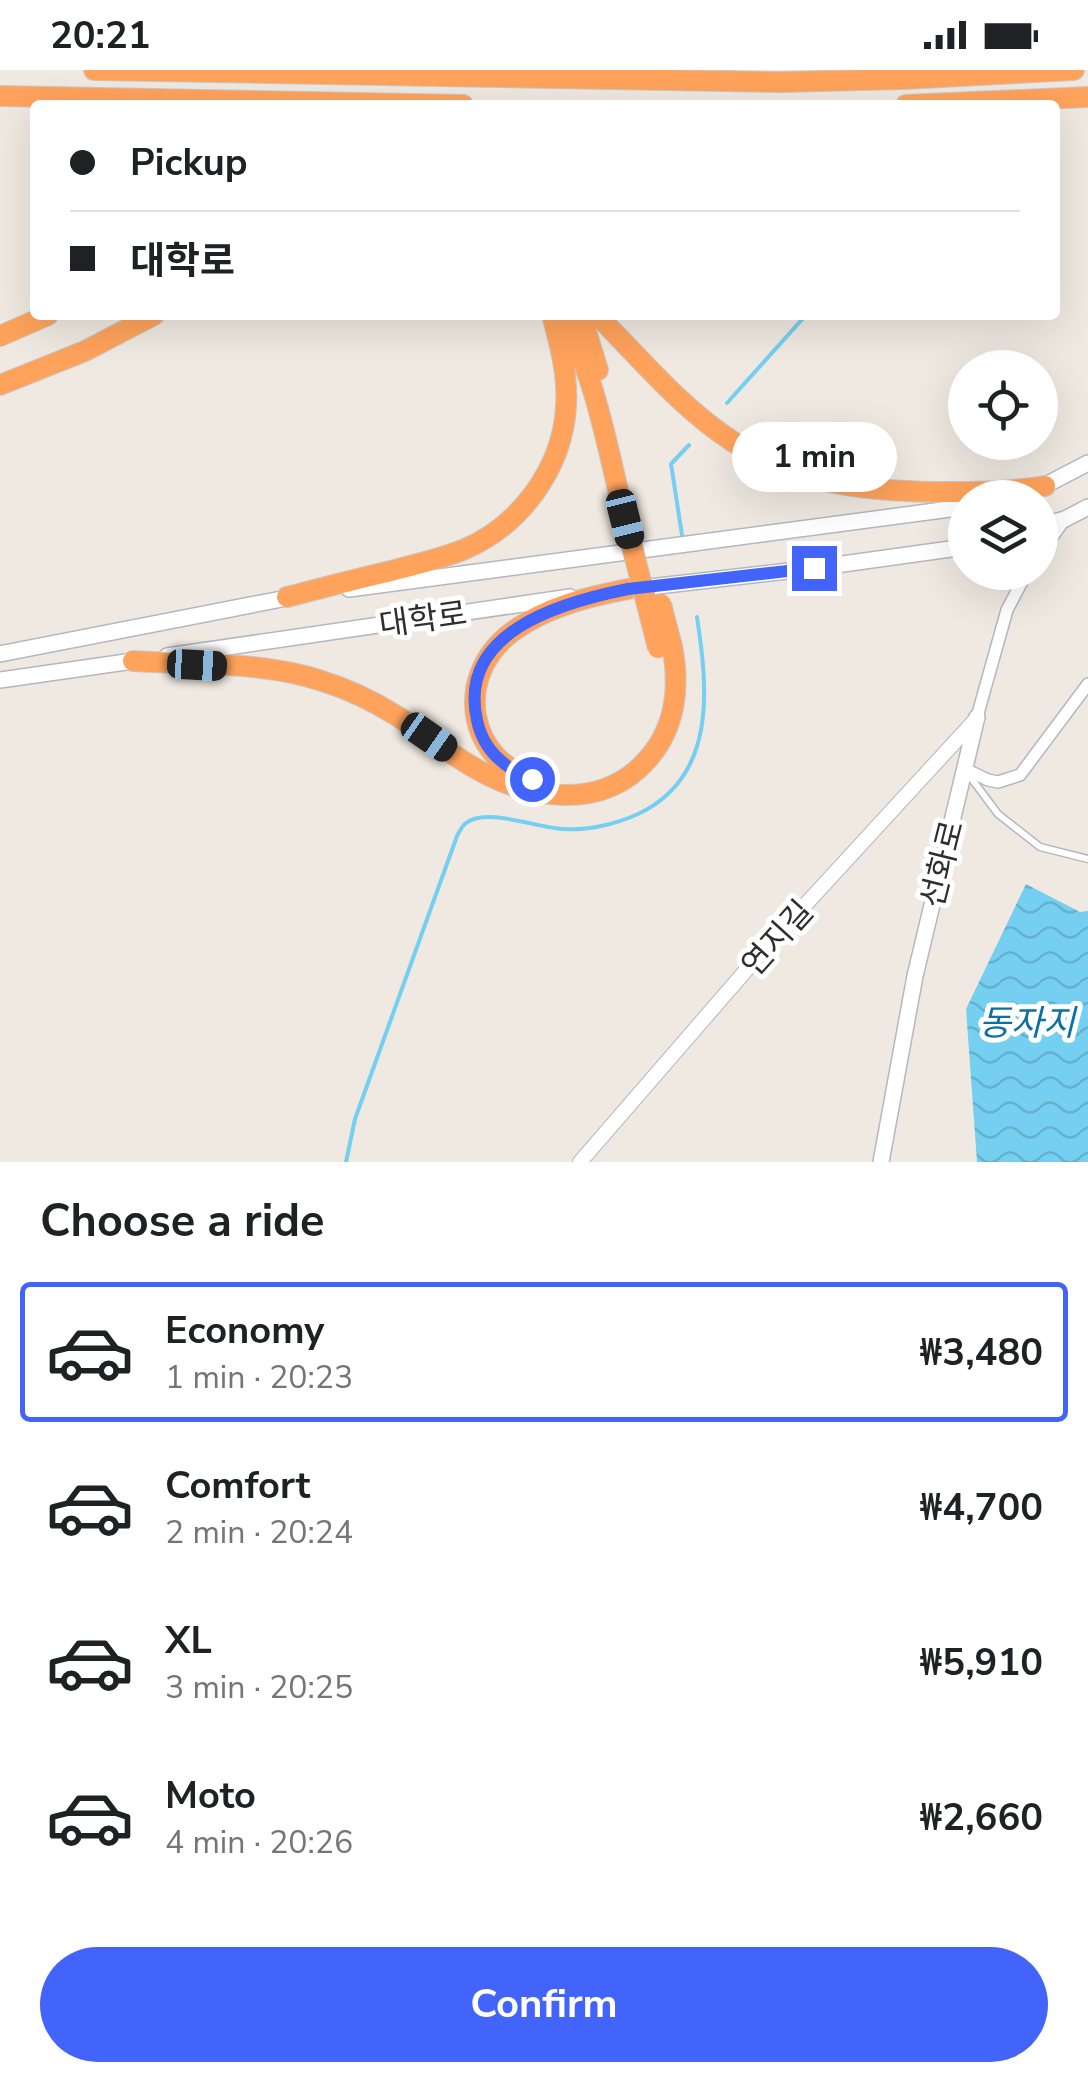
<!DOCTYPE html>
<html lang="en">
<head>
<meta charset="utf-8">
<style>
	:root { --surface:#fff; --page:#f6f6f6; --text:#202124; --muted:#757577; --line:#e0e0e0; --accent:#4264fb }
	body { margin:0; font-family:"Nunito Sans","Noto Sans KR",sans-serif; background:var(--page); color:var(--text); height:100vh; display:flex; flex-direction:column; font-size:38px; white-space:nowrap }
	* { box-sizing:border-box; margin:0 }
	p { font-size:32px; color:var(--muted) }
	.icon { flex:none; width:55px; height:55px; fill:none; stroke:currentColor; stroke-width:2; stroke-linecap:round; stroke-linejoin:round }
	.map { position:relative; height:1092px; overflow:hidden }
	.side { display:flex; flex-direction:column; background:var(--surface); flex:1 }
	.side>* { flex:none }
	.banner { position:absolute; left:30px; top:30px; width:1030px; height:220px; border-radius:10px; box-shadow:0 10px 40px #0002; display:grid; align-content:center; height:220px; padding:0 40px; background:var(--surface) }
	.buttons { position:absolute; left:948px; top:280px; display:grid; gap:20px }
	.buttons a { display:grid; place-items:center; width:110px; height:110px; border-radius:50%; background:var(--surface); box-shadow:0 10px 40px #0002; font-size:50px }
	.end { position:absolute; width:45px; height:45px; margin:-22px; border:12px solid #4264fb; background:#fff; box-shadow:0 0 0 5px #fff }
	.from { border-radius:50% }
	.bubble { position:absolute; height:70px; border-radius:35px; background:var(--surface); box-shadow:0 10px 40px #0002; font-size:32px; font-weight:700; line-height:70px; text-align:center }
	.car { position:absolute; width:30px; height:60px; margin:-30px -15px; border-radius:12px; box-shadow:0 0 8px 2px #0007; background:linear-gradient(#222 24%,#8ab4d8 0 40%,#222 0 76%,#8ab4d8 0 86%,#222 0) }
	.banner b { display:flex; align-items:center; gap:35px; height:95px; font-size:38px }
	.banner b+b { border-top:2px solid var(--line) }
	.banner i { width:25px; height:25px; background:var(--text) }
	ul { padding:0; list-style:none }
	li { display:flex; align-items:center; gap:30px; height:140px; margin:0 20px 15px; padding:0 20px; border:5px solid transparent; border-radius:10px }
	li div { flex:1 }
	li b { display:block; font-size:38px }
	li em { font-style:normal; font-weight:700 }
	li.on { border-color:var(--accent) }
	li>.icon { width:90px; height:90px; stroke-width:1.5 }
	h2 { padding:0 40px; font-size:45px; line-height:120px }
	.primary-button { display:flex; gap:20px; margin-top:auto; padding:20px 40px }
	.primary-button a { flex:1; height:115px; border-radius:60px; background:var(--accent); color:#fff; font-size:40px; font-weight:700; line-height:115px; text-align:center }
	.status { display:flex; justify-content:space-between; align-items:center; height:70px; padding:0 50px; background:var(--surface); direction:ltr }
	.status svg { height:28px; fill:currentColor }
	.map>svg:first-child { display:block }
</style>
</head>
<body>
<div class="status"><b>20:21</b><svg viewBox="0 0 49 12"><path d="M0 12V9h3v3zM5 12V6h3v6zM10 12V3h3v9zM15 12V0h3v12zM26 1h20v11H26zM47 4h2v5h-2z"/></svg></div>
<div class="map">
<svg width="1088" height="1092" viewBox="0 0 1088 1092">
	<defs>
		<pattern id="water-waves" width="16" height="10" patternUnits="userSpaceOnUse" patternTransform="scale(2.5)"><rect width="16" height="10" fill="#75cff0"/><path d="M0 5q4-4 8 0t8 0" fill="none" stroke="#66b2ce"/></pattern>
	</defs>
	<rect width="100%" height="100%" fill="#efe9e1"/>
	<path fill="url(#water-waves)" d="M1026,814l54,28 8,-1v251h-111l-11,-153z"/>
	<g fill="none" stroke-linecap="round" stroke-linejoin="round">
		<path stroke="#75cff0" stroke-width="4" d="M727,333l79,-88
			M682,465l-11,-71 18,-19
			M346,1092l9,-43 102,-283c2,-4 5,-10 9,-13 21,-16 71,5 97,6 24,2 53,-5 75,-15 79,-37 70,-125 59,-197"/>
		<g stroke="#b4b7c1" stroke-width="9">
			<path id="service" d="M968,704l30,40 42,33 48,12"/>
		</g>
		<g stroke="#b4b7c1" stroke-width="14">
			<path id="minor" d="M1040,484l25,-35
				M977,647l30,-107 20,-38
				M965,699l23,11 10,2 22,-7 68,-91"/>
		</g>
		<g stroke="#b4b7c1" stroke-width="16">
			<path id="tertiary" d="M580,1092l181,-209 216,-235"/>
		</g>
		<g stroke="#b4b7c1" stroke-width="18">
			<path id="secondary" d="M1038,419l50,-26
				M1040,456l25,-7 23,-12
				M349,519l616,-82
				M632,519l182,-21 151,-21
				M0,584l297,-58
				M167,586l403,-59
				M0,610l140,-20
				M881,1092l34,-186 62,-259"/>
		</g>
		<g stroke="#c9c9c9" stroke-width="22">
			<path id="motorway" d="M94,0l688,12 122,-3 170,-9
				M0,26l463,9
				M906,35l182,-8
				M560,245c35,53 49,142 65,204
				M581,245l17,55
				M597,245c43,43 84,93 135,126 64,43 131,50 206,51 36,0 71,0 107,-6
				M0,266l48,-21
				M0,315l85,-34 69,-36
				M287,527c35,-9 69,-18 104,-26 25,-7 50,-12 74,-22 56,-24 98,-82 101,-143 2,-32 -6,-61 -14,-91
				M133,591c62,4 129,0 189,20 26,8 51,20 75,35 26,16 50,36 76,51 54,32 128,45 174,-7 29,-32 33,-74 25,-114
				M540,711c-74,-18 -87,-105 -28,-149 34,-25 75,-35 116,-43"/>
		</g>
		<use href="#service" stroke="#fff" stroke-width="6"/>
		<use href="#minor" stroke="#fff" stroke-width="11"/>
		<use href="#tertiary" stroke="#fff" stroke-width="14"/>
		<use href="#secondary" stroke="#fff" stroke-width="15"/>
		<use href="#motorway" stroke="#ffa35c" stroke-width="20"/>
		<g stroke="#c9c9c9" stroke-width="22" stroke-linecap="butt">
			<path id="motorway-bridge" d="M625,449l33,129
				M661,534l11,42"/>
		</g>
		<use href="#motorway-bridge" stroke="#ffa35c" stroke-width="20"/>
	</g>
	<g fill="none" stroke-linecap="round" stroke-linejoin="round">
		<path stroke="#4264fb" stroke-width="12" d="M532,709c-28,-11 -49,-29 -55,-59 -20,-89 86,-118 151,-131l186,-21"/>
	</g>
	<g text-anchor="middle" stroke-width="10" stroke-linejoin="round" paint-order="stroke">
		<g font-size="32" fill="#2e2e2e" stroke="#fff">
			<text transform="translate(423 549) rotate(-8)" y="11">대학로</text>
			<text transform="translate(942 794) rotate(-76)" y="11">선화로</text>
			<text transform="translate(777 868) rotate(-48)" y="11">연지길</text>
		</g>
		<g font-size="35" font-style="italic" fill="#0d6fa3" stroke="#fff">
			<text x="1027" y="965">동자지</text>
		</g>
	</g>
</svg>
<div class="buttons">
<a><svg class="icon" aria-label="locate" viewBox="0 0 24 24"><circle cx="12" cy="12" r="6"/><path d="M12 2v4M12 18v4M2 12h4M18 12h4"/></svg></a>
<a><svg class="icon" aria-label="layers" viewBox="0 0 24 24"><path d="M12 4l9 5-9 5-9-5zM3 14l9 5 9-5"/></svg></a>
</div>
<i class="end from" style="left:532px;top:709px"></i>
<i class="end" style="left:814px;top:498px"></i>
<div class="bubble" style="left:732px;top:352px;width:165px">1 min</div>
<i class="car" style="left:625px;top:449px;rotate:166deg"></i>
<i class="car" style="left:197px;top:595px;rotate:93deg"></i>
<i class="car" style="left:429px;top:667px;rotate:125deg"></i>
<div class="banner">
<b><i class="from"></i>Pickup</b>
<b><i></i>대학로</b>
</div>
</div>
<section class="side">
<h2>Choose a ride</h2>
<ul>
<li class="on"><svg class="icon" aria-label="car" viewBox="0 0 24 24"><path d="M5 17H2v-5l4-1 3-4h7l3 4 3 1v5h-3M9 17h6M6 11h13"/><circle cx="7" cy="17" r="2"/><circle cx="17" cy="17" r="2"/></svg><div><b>Economy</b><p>1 min · 20:23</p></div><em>₩3,480</em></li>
<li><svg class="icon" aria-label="car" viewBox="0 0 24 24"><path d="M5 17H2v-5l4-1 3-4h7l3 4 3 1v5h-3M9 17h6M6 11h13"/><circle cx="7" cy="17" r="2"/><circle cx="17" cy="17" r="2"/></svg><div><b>Comfort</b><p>2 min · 20:24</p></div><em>₩4,700</em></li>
<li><svg class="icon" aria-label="car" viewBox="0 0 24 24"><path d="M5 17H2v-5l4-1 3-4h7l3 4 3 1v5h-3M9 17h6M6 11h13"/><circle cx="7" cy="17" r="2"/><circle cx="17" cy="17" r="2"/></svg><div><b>XL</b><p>3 min · 20:25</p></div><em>₩5,910</em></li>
<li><svg class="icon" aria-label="car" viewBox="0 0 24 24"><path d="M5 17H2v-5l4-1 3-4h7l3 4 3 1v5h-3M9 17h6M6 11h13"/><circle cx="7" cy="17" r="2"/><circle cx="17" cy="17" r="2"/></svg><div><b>Moto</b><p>4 min · 20:26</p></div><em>₩2,660</em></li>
</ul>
<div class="primary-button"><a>Confirm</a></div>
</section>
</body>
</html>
